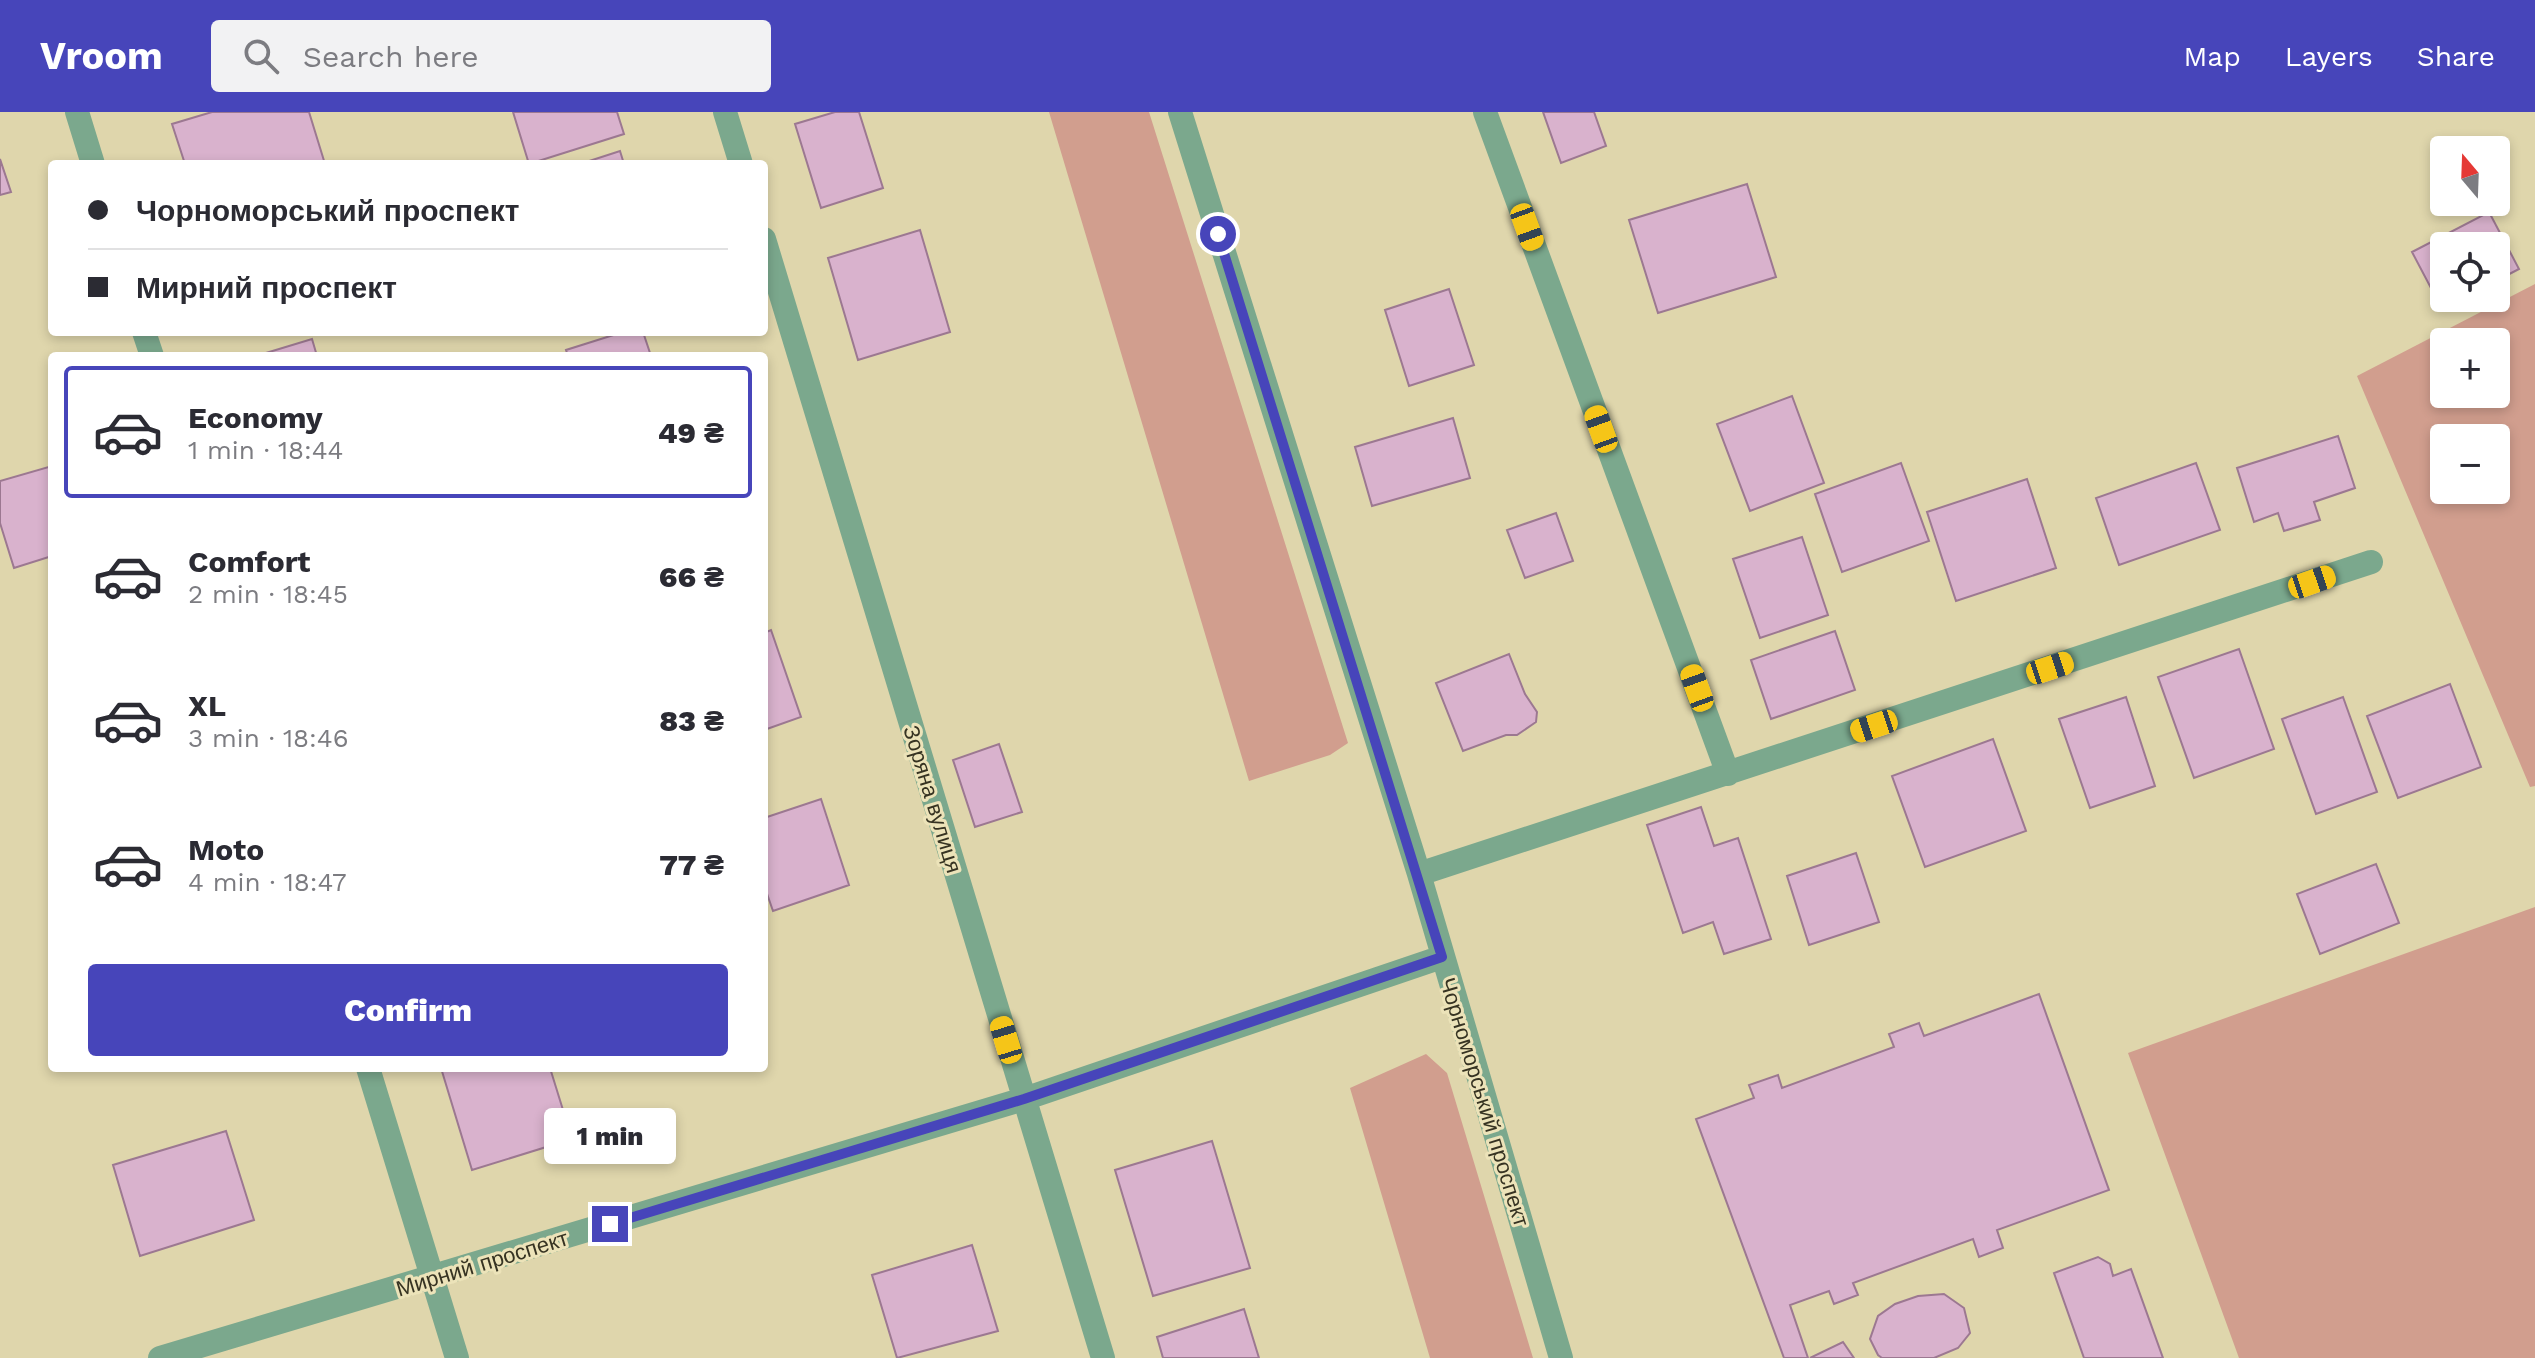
<!DOCTYPE html>
<html lang="en">
<head>
<meta charset="utf-8">
<style>
	:root { --surface:#fff; --page:#f2f2f3; --text:#2b2b33; --muted:#7c7c81; --line:#e1e1e2; --accent:#4745ba }
	body { margin:0; font-family:"Work Sans",sans-serif; background:var(--page); color:var(--text); height:100vh; display:flex; flex-direction:column; font-size:30px; white-space:nowrap }
	* { box-sizing:border-box; margin:0 }
	p { font-size:26px; color:var(--muted) }
	.icon { flex:none; width:44px; height:44px; fill:none; stroke:currentColor; stroke-width:2; stroke-linecap:round; stroke-linejoin:round }
	.map { position:relative; flex:1; overflow:hidden }
	.details { position:absolute; left:48px; top:240px; width:720px; height:720px; display:flex; flex-direction:column; background:var(--surface); border-radius:8px; box-shadow:0 4px 12px #0003 }
	.details>* { flex:none }
	.guide { position:absolute; left:48px; top:48px; width:720px; height:176px; border-radius:8px; box-shadow:0 4px 12px #0003; display:grid; align-content:center; height:176px; padding:0 40px; background:var(--surface) }
	.needle { width:52px; rotate:341deg }
	.tools { position:absolute; left:2430px; top:24px; display:grid; gap:16px }
	.tools a { display:grid; place-items:center; width:80px; height:80px; border-radius:8px; background:var(--surface); box-shadow:0 4px 12px #0003; font-size:40px }
	.end { position:absolute; width:36px; height:36px; margin:-18px; border:10px solid #4745ba; background:#fff; box-shadow:0 0 0 4px #fff }
	.from { border-radius:50% }
	.bubble { position:absolute; height:56px; border-radius:8px; background:var(--surface); box-shadow:0 4px 12px #0003; font-size:26px; font-weight:800; line-height:56px; text-align:center }
	.car { position:absolute; width:24px; height:48px; margin:-24px -12px; border-radius:10px; box-shadow:0 0 6px 2px #0007; background:linear-gradient(#f5c518 24%,#345 0 40%,#f5c518 0 76%,#345 0 86%,#f5c518 0) }
	.guide b { display:flex; align-items:center; gap:28px; height:76px; font-size:30px }
	.guide b+b { border-top:2px solid var(--line) }
	.guide i { width:20px; height:20px; background:var(--text) }
	ul { padding:14px 0 0; list-style:none }
	li { display:flex; align-items:center; gap:24px; height:132px; margin:0 16px 12px; padding:0 24px; border:4px solid transparent; border-radius:8px }
	li div { flex:1 }
	li b { display:block; font-size:30px }
	li em { font-style:normal; font-weight:800 }
	li.on { border-color:var(--accent) }
	li>.icon { width:72px; height:72px; stroke-width:1.5 }
	.action { display:flex; gap:16px; margin-top:auto; padding:16px 40px }
	.action a { flex:1; height:92px; border-radius:8px; background:var(--accent); color:#fff; font-size:32px; font-weight:800; line-height:92px; text-align:center }
	header { display:flex; align-items:center; gap:48px; box-sizing:border-box; height:112px; padding:0 40px; background:var(--accent); color:#fff }
	header strong { font-size:38px }
	nav { display:flex; gap:44px; margin-inline-start:auto; font-size:28px }
	.search { width:560px; height:72px; background:var(--page); display:flex; align-items:center; gap:20px; box-sizing:border-box; padding:0 28px; border-radius:8px; color:var(--muted); font-size:30px }
	.map>svg:first-child { display:block }
</style>
</head>
<body>
<header>
<strong>Vroom</strong>
<div class="search"><svg class="icon" aria-label="search" viewBox="0 0 24 24"><circle cx="10" cy="10" r="6"/><path d="M15 15l6 6"/></svg>Search here</div>
<nav><a>Map</a><a>Layers</a><a>Share</a></nav>
</header>
<div class="map">
<svg width="2535" height="1246" viewBox="0 0 2535 1246">
	<rect width="100%" height="100%" fill="#dfd6ac"/>
	<path fill="#d19e8e" fill-rule="evenodd" d="M1049,0h100l199,631 -18,12 -81,26z
		M2535,172v502l-5,1 -173,-411zM2444,230h52v52h-52zM2444,326h52v52h-52z
		M2535,795v451h-296l-111,-305z
		M1426,942l21,19 86,285h-103l-80,-270z"/>
	<path fill="#d9b2cd" stroke="#9c7891" stroke-width="2" d="M212,0h97l16,52h-140l-13,-40z
		M513,0h104l7,22 -95,30z
		M835,0h24l24,76 -62,20 -26,-84z
		M1543,0h51l12,34 -45,17z
		M620,39l4,13h-44z
		M0,47l11,33 -11,3z
		M1747,72l29,93 -118,36 -29,-93z
		M2489,100l30,57 -23,12v-35h-52v52h19l-21,11 -30,-57z
		M920,118l30,102 -92,28 -30,-102z
		M1449,177l25,76 -65,21 -24,-76z
		M623,220h20l8,24h-83l-2,-6z
		M312,227l5,17h-61z
		M1792,284l32,87 -74,28 -33,-87z
		M1453,306l17,60 -98,28 -17,-59z
		M2338,324l17,52 -41,14 6,18 -36,11 -6,-18 -24,9 -17,-54z
		M1901,351l28,78 -87,31 -27,-78z
		M2196,351l24,67 -101,35 -23,-67z
		M52,354v90l-38,12 -14,-45v-42z
		M2027,367l29,89 -100,33 -29,-89z
		M1556,401l17,48 -48,17 -18,-48z
		M1802,425l26,78 -68,23 -27,-79z
		M771,518l30,87 -37,13v-97z
		M1835,519l20,59 -84,29 -20,-59z
		M2239,537l35,100 -80,29 -36,-101z
		M1509,542l16,40 12,18 -1,10 -19,13h-11l-43,16 -27,-68z
		M2450,572l31,83 -83,31 -31,-82z
		M2126,585l29,89 -65,22 -31,-89z
		M2343,585l34,95 -61,22 -34,-95z
		M1993,627l33,92 -101,36 -33,-91z
		M999,632l23,68 -47,15 -22,-67z
		M821,687l28,86 -76,26 -9,-26v-67z
		M1701,695l13,39 24,-8 33,101 -47,15 -11,-32 -30,11 -36,-108z
		M1856,741l23,69 -70,23 -22,-69z
		M2376,752l23,59 -79,31 -23,-60z
		M2039,882l70,196 -112,40 6,18 -24,9 -6,-18 -120,44 5,12 -24,9 -5,-13 -39,14 18,53h-24l-88,-239 58,-21 -5,-13 29,-10 4,13 112,-41 -5,-13 30,-11 5,13z
		M441,956h109l22,71 -100,31z
		M226,1019l28,89 -114,36 -27,-91z
		M1212,1029l38,127 -97,28 -38,-126z
		M972,1133l26,86 -101,27 -25,-83z
		M2098,1145l12,7 3,12 18,-7 32,89h-79l-30,-85z
		M1944,1182l20,14 6,25 -12,15 -24,10h-52l-4,-3 -8,-16 8,-23 17,-12 23,-8z
		M1244,1197l15,49h-96l-6,-21z
		M1843,1230l11,16h-44z"/>
	<g fill="none" stroke-linecap="round" stroke-linejoin="round">
		<path stroke="#7ba88d" stroke-width="24" d="M77,0l16,52
			M725,0l16,52
			M1180,0l239,762 142,484
			M1485,0l243,662
			M764,127l339,1119
			M144,220l8,24
			M1419,762l952,-312
			M368,956l89,290
			M160,1246l864,-259 418,-142"/>
	</g>
	<g fill="none" stroke-linecap="round" stroke-linejoin="round">
		<path stroke="#4745ba" stroke-width="10" d="M610,1112l414,-125 418,-142 -224,-723"/>
	</g>
	<g text-anchor="middle" stroke-width="6" stroke-linejoin="round" paint-order="stroke">
		<g font-size="22" fill="#363322" stroke="#ece3b9">
			<text transform="translate(933 687) rotate(73)" y="8">Зоряна вулиця</text>
			<text transform="translate(1485 990) rotate(73)" y="8">Чорноморський проспект</text>
			<text transform="translate(482 1151) rotate(-17)" y="8">Мирний проспект</text>
		</g>
	</g>
</svg>
<div class="tools">
<a><svg class="needle" viewBox="-14 -14 28 28"><path d="M0-13l5 13h-10z" fill="#e53935"/><path d="M0 13l5-13h-10z" fill="#7c7c81"/></svg></a>
<a><svg class="icon" aria-label="locate" viewBox="0 0 24 24"><circle cx="12" cy="12" r="6"/><path d="M12 2v4M12 18v4M2 12h4M18 12h4"/></svg></a>
<a>+</a>
<a>−</a>
</div>
<i class="end from" style="left:1218px;top:122px"></i>
<i class="end" style="left:610px;top:1112px"></i>
<div class="bubble" style="left:544px;top:996px;width:132px">1 min</div>
<i class="car" style="left:1527px;top:115px;rotate:160deg"></i>
<i class="car" style="left:1601px;top:317px;rotate:340deg"></i>
<i class="car" style="left:2312px;top:470px;rotate:71deg"></i>
<i class="car" style="left:2050px;top:556px;rotate:72deg"></i>
<i class="car" style="left:1697px;top:576px;rotate:340deg"></i>
<i class="car" style="left:1874px;top:614px;rotate:252deg"></i>
<i class="car" style="left:1006px;top:928px;rotate:343deg"></i>
<div class="guide">
<b><i class="from"></i>Чорноморський проспект</b>
<b><i></i>Мирний проспект</b>
</div>
<section class="details">
<ul>
<li class="on"><svg class="icon" aria-label="car" viewBox="0 0 24 24"><path d="M5 17H2v-5l4-1 3-4h7l3 4 3 1v5h-3M9 17h6M6 11h13"/><circle cx="7" cy="17" r="2"/><circle cx="17" cy="17" r="2"/></svg><div><b>Economy</b><p>1 min · 18:44</p></div><em>49 ₴</em></li>
<li><svg class="icon" aria-label="car" viewBox="0 0 24 24"><path d="M5 17H2v-5l4-1 3-4h7l3 4 3 1v5h-3M9 17h6M6 11h13"/><circle cx="7" cy="17" r="2"/><circle cx="17" cy="17" r="2"/></svg><div><b>Comfort</b><p>2 min · 18:45</p></div><em>66 ₴</em></li>
<li><svg class="icon" aria-label="car" viewBox="0 0 24 24"><path d="M5 17H2v-5l4-1 3-4h7l3 4 3 1v5h-3M9 17h6M6 11h13"/><circle cx="7" cy="17" r="2"/><circle cx="17" cy="17" r="2"/></svg><div><b>XL</b><p>3 min · 18:46</p></div><em>83 ₴</em></li>
<li><svg class="icon" aria-label="car" viewBox="0 0 24 24"><path d="M5 17H2v-5l4-1 3-4h7l3 4 3 1v5h-3M9 17h6M6 11h13"/><circle cx="7" cy="17" r="2"/><circle cx="17" cy="17" r="2"/></svg><div><b>Moto</b><p>4 min · 18:47</p></div><em>77 ₴</em></li>
</ul>
<div class="action"><a>Confirm</a></div>
</section>
</div>
</body>
</html>
